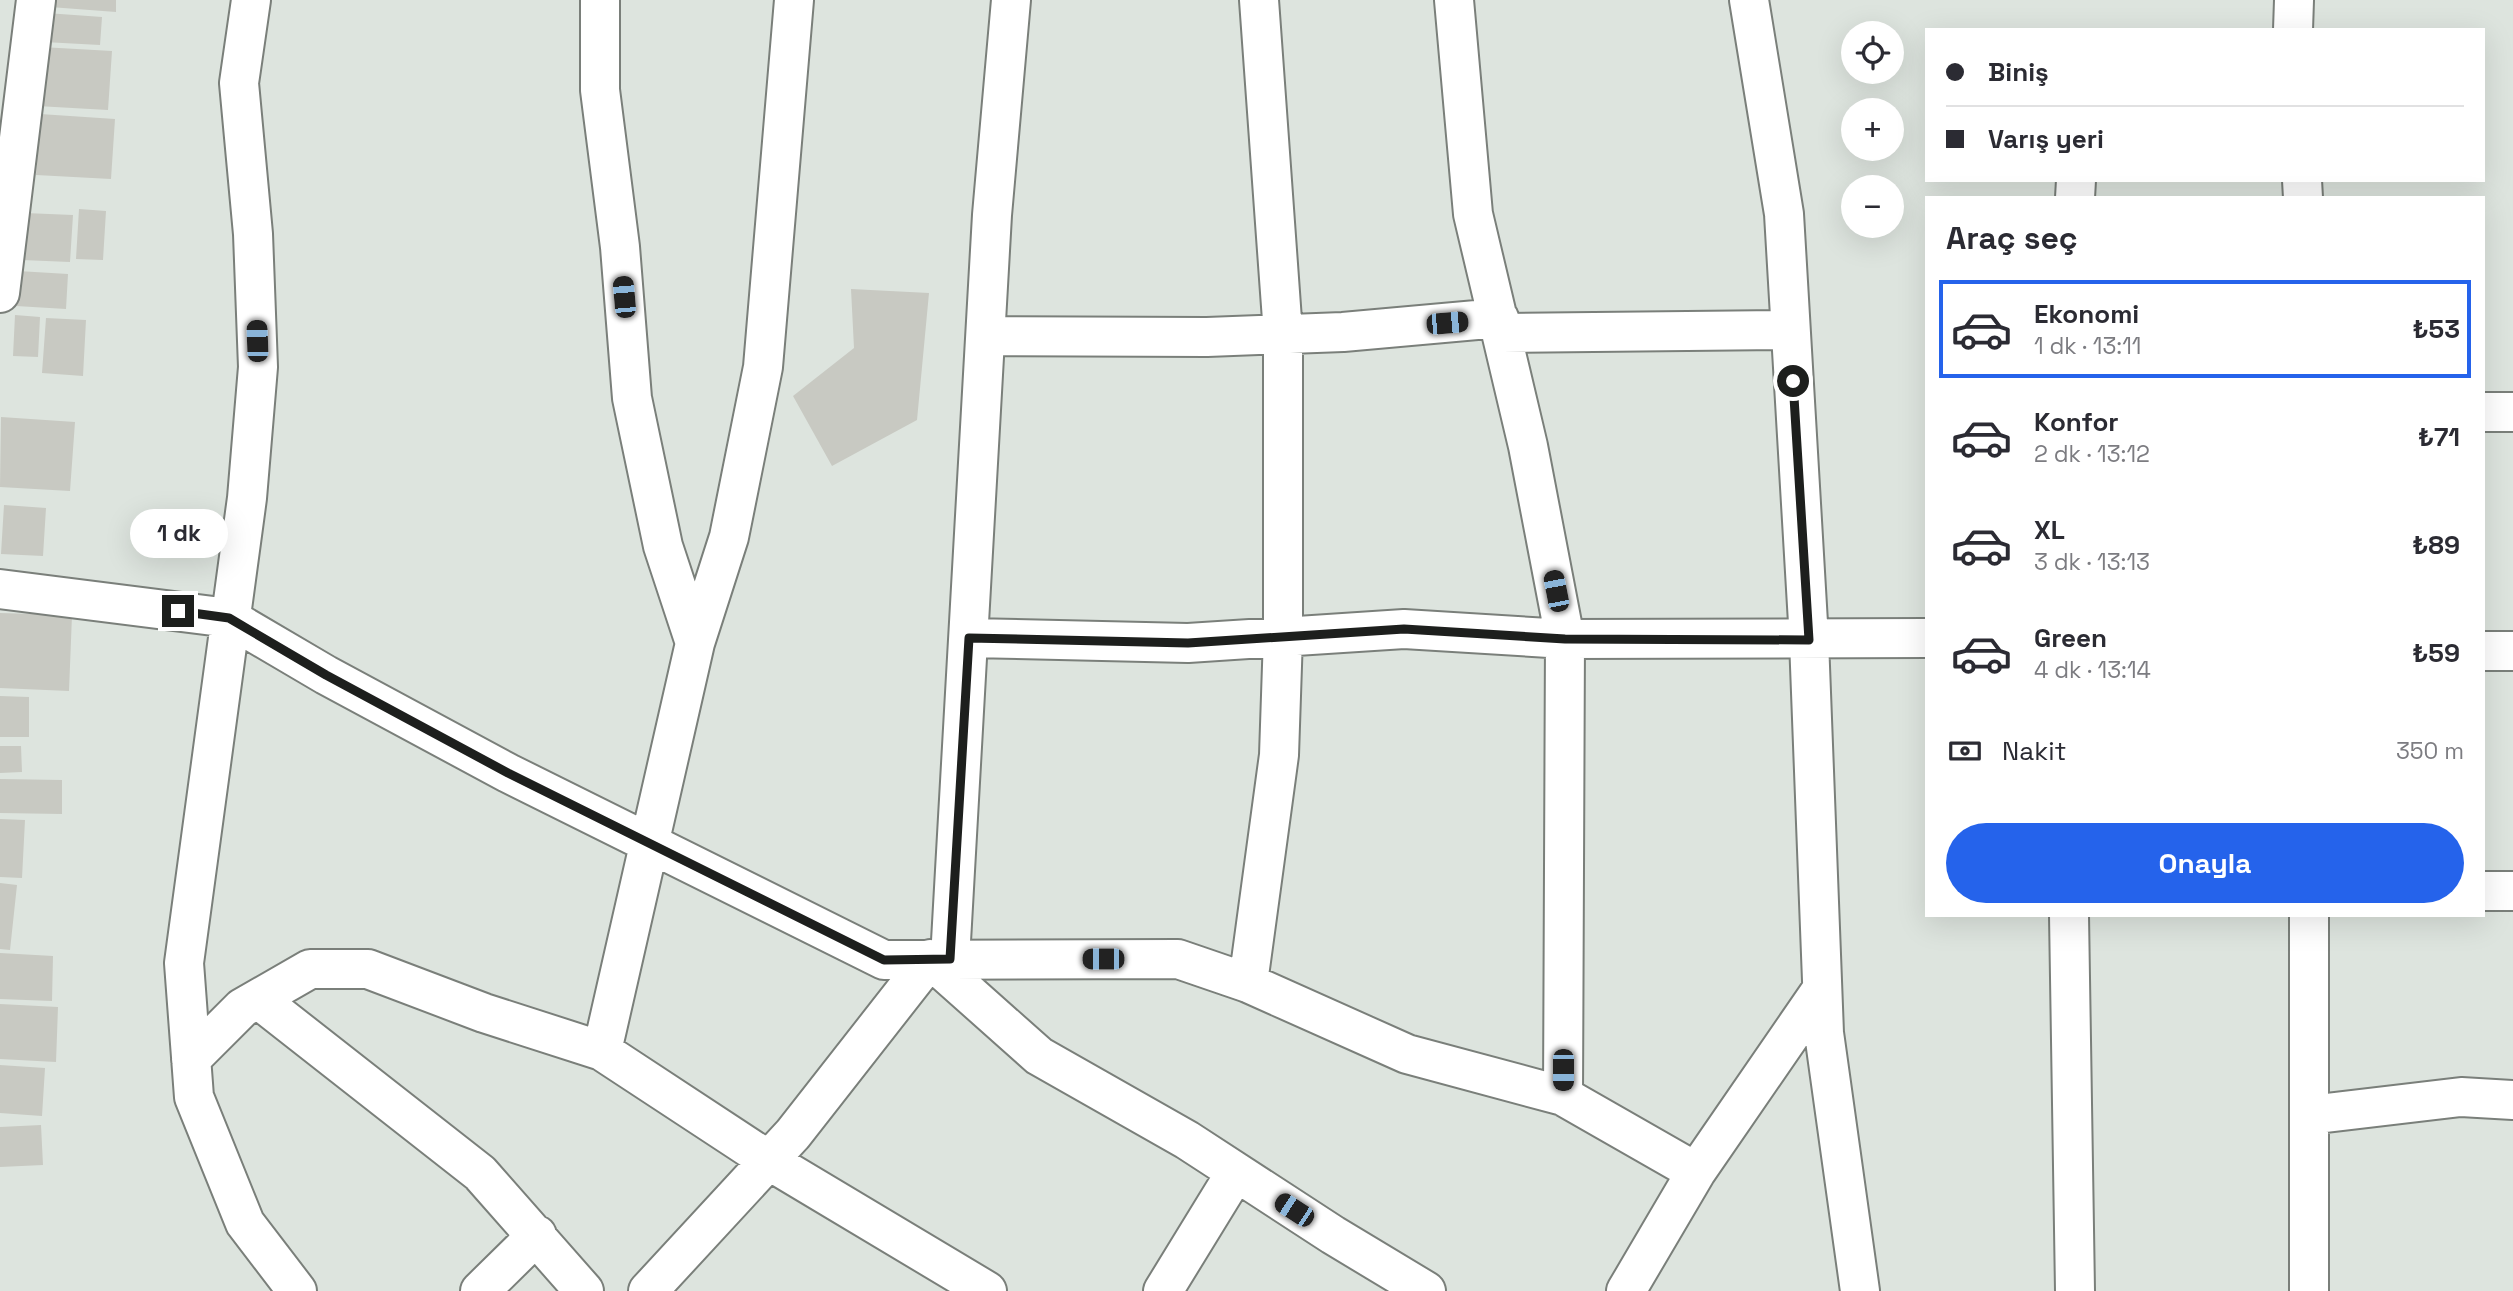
<!DOCTYPE html>
<html lang="tr">
<head>
<meta charset="utf-8">
<style>
	:root { --surface:#fff; --page:#f7f7f7; --text:#2b2b33; --muted:#7c7c81; --line:#e1e1e2; --accent:#2563eb }
	body { margin:0; font-family:"Space Grotesk",sans-serif; background:var(--page); color:var(--text); height:100vh; display:flex; flex-direction:column; font-size:26px; white-space:nowrap }
	* { box-sizing:border-box; margin:0 }
	p { font-size:23px; color:var(--muted) }
	.icon { flex:none; width:38px; height:38px; fill:none; stroke:currentColor; stroke-width:2; stroke-linecap:round; stroke-linejoin:round }
	.map { position:relative; flex:1; overflow:hidden }
	.drawer { position:absolute; left:1925px; top:196px; width:560px; height:721px; display:flex; flex-direction:column; background:var(--surface); border-radius:0px; box-shadow:0 7px 28px #0002 }
	.drawer>* { flex:none }
	.hud { position:absolute; left:1925px; top:28px; width:560px; height:154px; border-radius:0px; box-shadow:0 7px 28px #0002; display:grid; align-content:center; height:154px; padding:0 21px; background:var(--surface) }
	.buttons { position:absolute; left:1841px; top:21px; display:grid; gap:14px }
	.buttons a { display:grid; place-items:center; width:63px; height:63px; border-radius:50%; background:var(--surface); box-shadow:0 7px 28px #0002; font-size:35px }
	.end { position:absolute; width:32px; height:32px; margin:-16px; border:9px solid #1d1f1d; background:#fff; box-shadow:0 0 0 4px #fff }
	.from { border-radius:50% }
	.bubble { position:absolute; height:49px; border-radius:24px; background:var(--surface); box-shadow:0 7px 28px #0002; font-size:23px; font-weight:800; line-height:49px; text-align:center }
	.car { position:absolute; width:21px; height:42px; margin:-21px -10px; border-radius:9px; box-shadow:0 0 5px 2px #0007; background:linear-gradient(#222 24%,#8ab4d8 0 40%,#222 0 76%,#8ab4d8 0 86%,#222 0) }
	.hud b { display:flex; align-items:center; gap:24px; height:66px; font-size:26px }
	.hud b+b { border-top:2px solid var(--line) }
	.hud i { width:18px; height:18px; background:var(--text) }
	ul { padding:0; list-style:none }
	li { display:flex; align-items:center; gap:21px; height:98px; margin:0 14px 10px; padding:0 7px; border:4px solid transparent; border-radius:0px }
	li div { flex:1 }
	li b { display:block; font-size:26px }
	li em { font-style:normal; font-weight:800 }
	li.active { border-color:var(--accent) }
	li>.icon { width:63px; height:63px; stroke-width:1.5 }
	h2 { padding:0 21px; font-size:32px; line-height:84px }
	.pay { display:flex; align-items:center; gap:18px; height:77px; padding:0 21px; font-size:26px }
	.pay p { margin-inline-start:auto }
	.action { display:flex; gap:14px; margin-top:auto; padding:14px 21px }
	.action a { flex:1; height:80px; border-radius:42px; background:var(--accent); color:#fff; font-size:28px; font-weight:800; line-height:80px; text-align:center }
	.map>svg:first-child { display:block }
</style>
</head>
<body>
<div class="map">
<svg width="2513" height="1291" viewBox="0 0 2513 1291">
	<rect width="100%" height="100%" fill="#dde4de"/>
	<path fill="#c8c9c2" d="M51,0h65v12l-66,-5z
		M46,13l56,4 -2,28 -56,-3z
		M41,47l71,4 -4,59 -71,-4z
		M40,114l75,5 -4,60 -75,-4z
		M79,209l27,2 -3,49 -27,-1z
		M25,213l48,2 -3,47 -48,-2z
		M18,271l50,3 -2,35 -50,-3z
		M851,289l78,4 -12,127 -85,46 -39,-70 61,-48z
		M15,315l25,2 -2,40 -25,-1z
		M46,318l40,2 -3,56 -41,-3z
		M1,417l74,5 -5,69 -70,-4z
		M4,505l42,3 -3,48 -42,-2z
		M0,613l72,2 -3,76 -69,-3z
		M0,696l29,1v40h-29z
		M0,746h21l1,26 -22,1z
		M0,779l62,1v34l-62,-1z
		M0,819l25,1 -3,58 -22,-1z
		M0,883l17,2 -7,65 -10,-1z
		M0,953l53,3 -1,45 -52,-2z
		M0,1004l58,3 -2,55 -56,-3z
		M0,1065l45,3 -3,48 -42,-3z
		M41,1125l2,40 -43,2v-40z"/>
	<g fill="none" stroke-linecap="round" stroke-linejoin="round">
		<g stroke="#7a7f7a" stroke-width="42">
			<path id="minor" d="M251,0l-12,83 14,151 5,133 -11,131 -63,465 10,134 51,126 52,68
				M600,0v90l20,157 12,151 31,148 32,97 -93,408
				M1454,0l19,214 55,232 37,193 -2,457
				M1749,0l35,214 25,426 15,393 36,258
				M2293,30l1,-30
				M2302,180l1,18
				M2075,198l1,-18
				M0,293l36,-293
				M1503,333l287,-3
				M986,336l221,1 136,-5 156,-14
				M2483,412h30
				M0,589l229,29 97,57 182,98 376,187 294,-1 70,24 159,71 156,42 133,76
				M969,638l219,5 216,-14 161,10 362,-1
				M695,643l34,-106 34,-170 31,-367
				M2483,651h30
				M2483,891h30
				M2069,915l6,376
				M2309,915v376
				M950,959l42,-744 19,-215
				M1248,983l31,-228 4,-119v-302l-24,-334
				M258,999l222,174 104,118
				M191,1059l51,-51 68,-39h58l116,44 118,38 166,109 219,131
				M2309,1115l152,-18 52,3
				M480,1291l57,-56
				M648,1291l145,-157 137,-175 109,97 148,84 146,95 93,56
				M1163,1291l73,-119
				M1626,1291l70,-119 126,-183"/>
		</g>
		<use href="#minor" stroke="#fff" stroke-width="38"/>
	</g>
	<g fill="none" stroke-linecap="round" stroke-linejoin="round">
		<path stroke="#1d1f1d" stroke-width="9" d="M178,611l51,7 97,57 182,98 376,187 66,-1 19,-321 219,5 216,-14 161,10 244,1 -16,-259"/>
	</g>
</svg>
<div class="buttons">
<a><svg class="icon" aria-label="locate" viewBox="0 0 24 24"><circle cx="12" cy="12" r="6"/><path d="M12 2v4M12 18v4M2 12h4M18 12h4"/></svg></a>
<a>+</a>
<a>−</a>
</div>
<i class="end from" style="left:1793px;top:381px"></i>
<i class="end" style="left:178px;top:611px"></i>
<div class="bubble" style="left:130px;top:509px;width:98px">1 dk</div>
<i class="car" style="left:624px;top:297px;rotate:355deg"></i>
<i class="car" style="left:1447px;top:323px;rotate:85deg"></i>
<i class="car" style="left:257px;top:341px;rotate:358deg"></i>
<i class="car" style="left:1556px;top:591px;rotate:349deg"></i>
<i class="car" style="left:1103px;top:959px;rotate:270deg"></i>
<i class="car" style="left:1563px;top:1070px;rotate:180deg"></i>
<i class="car" style="left:1294px;top:1210px;rotate:303deg"></i>
<div class="hud">
<b><i class="from"></i>Biniş</b>
<b><i></i>Varış yeri</b>
</div>
<section class="drawer">
<h2>Araç seç</h2>
<ul>
<li class="active"><svg class="icon" aria-label="car" viewBox="0 0 24 24"><path d="M5 17H2v-5l4-1 3-4h7l3 4 3 1v5h-3M9 17h6M6 11h13"/><circle cx="7" cy="17" r="2"/><circle cx="17" cy="17" r="2"/></svg><div><b>Ekonomi</b><p>1 dk · 13:11</p></div><em>₺53</em></li>
<li><svg class="icon" aria-label="car" viewBox="0 0 24 24"><path d="M5 17H2v-5l4-1 3-4h7l3 4 3 1v5h-3M9 17h6M6 11h13"/><circle cx="7" cy="17" r="2"/><circle cx="17" cy="17" r="2"/></svg><div><b>Konfor</b><p>2 dk · 13:12</p></div><em>₺71</em></li>
<li><svg class="icon" aria-label="car" viewBox="0 0 24 24"><path d="M5 17H2v-5l4-1 3-4h7l3 4 3 1v5h-3M9 17h6M6 11h13"/><circle cx="7" cy="17" r="2"/><circle cx="17" cy="17" r="2"/></svg><div><b>XL</b><p>3 dk · 13:13</p></div><em>₺89</em></li>
<li><svg class="icon" aria-label="car" viewBox="0 0 24 24"><path d="M5 17H2v-5l4-1 3-4h7l3 4 3 1v5h-3M9 17h6M6 11h13"/><circle cx="7" cy="17" r="2"/><circle cx="17" cy="17" r="2"/></svg><div><b>Green</b><p>4 dk · 13:14</p></div><em>₺59</em></li>
</ul>
<div class="pay"><svg class="icon" aria-label="cash" viewBox="0 0 24 24"><path d="M3 7h18v10H3z"/><circle cx="12" cy="12" r="2"/></svg>Nakit<p>350 m</p></div>
<div class="action"><a>Onayla</a></div>
</section>
</div>
</body>
</html>
